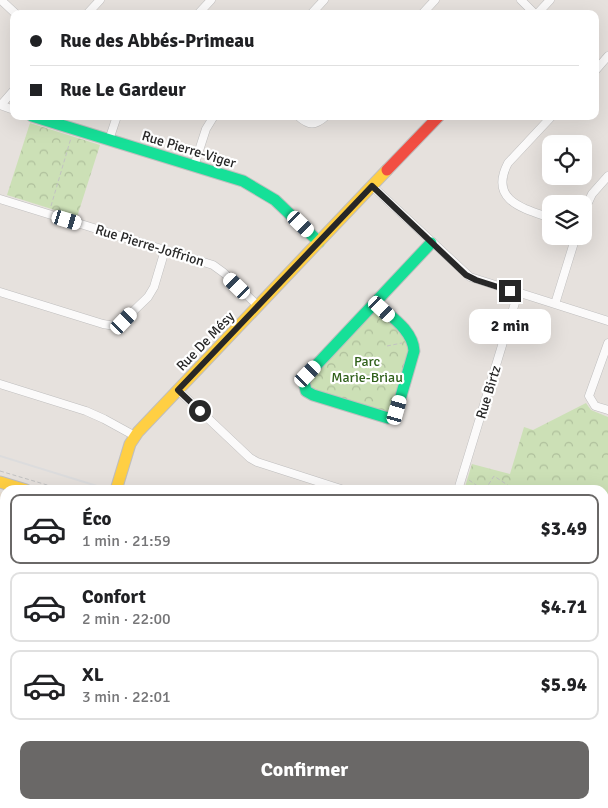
<!DOCTYPE html>
<html lang="fr">
<head>
<meta charset="utf-8">
<style>
	:root { --surface:#fff; --page:#f6f6f6; --text:#202124; --muted:#757577; --line:#e0e0e0; --accent:#6a6867 }
	body { margin:0; font-family:Signika,sans-serif; background:var(--page); color:var(--text); height:100vh; display:flex; flex-direction:column; font-size:19px; white-space:nowrap }
	* { box-sizing:border-box; margin:0 }
	p { font-size:16px; color:var(--muted) }
	.icon { flex:none; width:28px; height:28px; fill:none; stroke:currentColor; stroke-width:2; stroke-linecap:round; stroke-linejoin:round }
	.map { position:relative; flex:1; overflow:hidden }
	.drawer { position:absolute; left:0px; top:485px; width:609px; height:324px; display:flex; flex-direction:column; background:var(--surface); border-radius:15px 15px 0 0; box-shadow:0 5px 20px #0002 }
	.drawer>* { flex:none }
	.banner { position:absolute; left:10px; top:10px; width:589px; height:110px; border-radius:10px; box-shadow:0 5px 20px #0002; display:grid; align-content:center; height:110px; padding:0 20px; background:var(--surface) }
	.tools { position:absolute; left:542px; top:135px; display:grid; gap:10px }
	.tools a { display:grid; place-items:center; width:50px; height:50px; border-radius:10px; background:var(--surface); box-shadow:0 5px 20px #0002; font-size:25px }
	.end { position:absolute; width:22px; height:22px; margin:-11px; border:6px solid #272727; background:#fff; box-shadow:0 0 0 2px #fff }
	.from { border-radius:50% }
	.bubble { position:absolute; height:35px; border-radius:10px; background:var(--surface); box-shadow:0 5px 20px #0002; font-size:16px; font-weight:700; line-height:35px; text-align:center }
	.car { position:absolute; width:15px; height:30px; margin:-15px -8px; border-radius:6px; box-shadow:0 0 4px 1px #0007; background:linear-gradient(#fff 24%,#345 0 40%,#fff 0 76%,#345 0 86%,#fff 0) }
	.banner b { display:flex; align-items:center; gap:18px; height:48px; font-size:19px }
	.banner b+b { border-top:1px solid var(--line) }
	.banner i { width:12px; height:12px; background:var(--text) }
	ul { padding:9px 0 0; list-style:none }
	li { display:flex; align-items:center; gap:15px; height:70px; margin:0 10px 8px; padding:0 10px; border:2px solid var(--line); border-radius:10px }
	li div { flex:1 }
	li b { display:block; font-size:19px }
	li em { font-style:normal; font-weight:700 }
	li.active { border-color:var(--accent) }
	li>.icon { width:45px; height:45px; stroke-width:1.5 }
	.button { display:flex; gap:10px; margin-top:auto; padding:10px 20px }
	.button a { flex:1; height:58px; border-radius:10px; background:var(--accent); color:#fff; font-size:20px; font-weight:700; line-height:58px; text-align:center }
	.map>svg:first-child { display:block }
</style>
</head>
<body>
<div class="map">
<svg width="608" height="808" viewBox="0 0 608 808">
	<defs>
		<pattern id="park-crowns" width="20" height="18" patternUnits="userSpaceOnUse" patternTransform="scale(1.25)"><rect width="20" height="18" fill="#cce0b6"/><path d="M2 6a3 3 0 1 1 6 0M12 15a3 3 0 1 1 6 0" fill="none" stroke="#afc09c"/></pattern>
	</defs>
	<rect width="100%" height="100%" fill="#e6e1dd"/>
	<path fill="#e9ded1" d="M0,492l5,1v127l-5,-2z"/>
	<path fill="url(#park-crowns)" d="M30,123l70,22 -23,72 -70,-22z
		M374,312l7,2 24,23 5,12 -18,60 -4,4 -73,-22 -4,-6v-9l60,-63z
		M586,403l5,7 17,7v215l-4,-2v-140h-140l8,-26 38,10 14,-47 9,3z"/>
	<path fill="#d8e4b3" d="M608,515v76l-4,-6v-66z"/>
	<g fill="none" stroke-linecap="round" stroke-linejoin="round">
		<g stroke="#bfbebe" stroke-width="9">
			<path id="street" d="M1,0l15,14
				M521,0l14,14
				M87,14l13,-14
				M198,14l13,-14
				M311,14l13,-14
				M422,14l13,-14
				M537,14l13,-14
				M595,71l13,-15
				M0,105l14,5
				M1,105l13,-15
				M298,116c11,10 17,10 28,0
				M109,140l8,-24
				M194,166l12,-37 8,-13
				M372,186l98,91 138,44
				M0,199l213,66 11,8 34,33
				M584,211l8,-17 16,-18
				M551,218c-26,-9 -63,-17 -43,-55l44,-47
				M0,292l103,32 12,2 5,-2 28,-27 6,-10 11,-37
				M555,304l21,-68
				M608,343l-19,53 6,10 13,4
				M0,384l86,27 18,8 31,17
				M178,390l72,68 7,4 87,28
				M458,490l60,-197
				M0,664l5,1
				M168,804l16,4
				M430,804l2,4
				M18,808l1,-4"/>
		</g>
		<g stroke="#bfbebe" stroke-width="13">
			<path id="fast" d="M32,116l211,65 32,19 44,42
				M376,303c14,13 37,27 38,48l-17,59 -2,5 -7,3 -75,-23 -7,-4 -2,-9 4,-8 123,-131"/>
		</g>
		<g stroke="#bfbebe" stroke-width="13">
			<path id="slow" d="M0,482l26,8
				M116,490l14,-46 8,-12 249,-262
				M604,670l4,1"/>
		</g>
		<g stroke="#bfbebe" stroke-width="13">
			<path id="jam" d="M387,170l52,-54"/>
		</g>
		<path stroke="#c2c2c2" stroke-width="1" stroke-dasharray="4 2.5" stroke-linecap="butt" d="M51,206l20,-68
			M387,346l15,-3
			M0,471l64,19
			M469,480l14,10
			M485,490l9,-14 21,14
			M604,510l4,-3
			M0,586l5,2
			M604,657l4,1
			M604,711l4,1
			M540,804l1,4
			M508,808l12,-4"/>
		<use href="#street" stroke="#fbfafa" stroke-width="8"/>
		<use href="#fast" stroke="#16e098" stroke-width="11"/>
		<use href="#slow" stroke="#ffcf43" stroke-width="11"/>
		<use href="#jam" stroke="#f24e42" stroke-width="11"/>
		<path stroke="#dcdcdd" stroke-width="2" d="M0,456l110,34
			M604,642l4,2"/>
	</g>
	<g fill="none" stroke-linecap="round" stroke-linejoin="round">
		<path stroke="#272727" stroke-width="6" d="M200,411l-22,-21 194,-204 94,89 10,5 34,11"/>
	</g>
	<g text-anchor="middle" stroke-width="4.5" stroke-linejoin="round" paint-order="stroke">
		<g font-size="14" fill="#272727" stroke="#fff">
			<text transform="translate(189 149) rotate(17)" y="5">Rue Pierre-Viger</text>
			<text transform="translate(150 245) rotate(17)" y="5">Rue Pierre-Joffrion</text>
			<text transform="translate(205 341) rotate(-46)" y="5">Rue De Mésy</text>
			<text transform="translate(488 392) rotate(-73)" y="5">Rue Birtz</text>
		</g>
		<g font-size="14" fill="#31611b" stroke="#fff">
			<text x="367" y="366">Parc<tspan x="367" dy="16">Marie-Briau</tspan></text>
		</g>
	</g>
</svg>
<div class="tools">
<a><svg class="icon" aria-label="locate" viewBox="0 0 24 24"><circle cx="12" cy="12" r="6"/><path d="M12 2v4M12 18v4M2 12h4M18 12h4"/></svg></a>
<a><svg class="icon" aria-label="layers" viewBox="0 0 24 24"><path d="M12 4l9 5-9 5-9-5zM3 14l9 5 9-5"/></svg></a>
</div>
<i class="end from" style="left:200px;top:411px"></i>
<i class="end" style="left:510px;top:291px"></i>
<div class="bubble" style="left:469px;top:309px;width:82px">2 min</div>
<i class="car" style="left:67px;top:220px;rotate:107deg"></i>
<i class="car" style="left:301px;top:224px;rotate:134deg"></i>
<i class="car" style="left:237px;top:286px;rotate:314deg"></i>
<i class="car" style="left:382px;top:309px;rotate:133deg"></i>
<i class="car" style="left:124px;top:321px;rotate:44deg"></i>
<i class="car" style="left:308px;top:374px;rotate:44deg"></i>
<i class="car" style="left:397px;top:410px;rotate:16deg"></i>
<div class="banner">
<b><i class="from"></i>Rue des Abbés-Primeau</b>
<b><i></i>Rue Le Gardeur</b>
</div>
<section class="drawer">
<ul>
<li class="active"><svg class="icon" aria-label="car" viewBox="0 0 24 24"><path d="M5 17H2v-5l4-1 3-4h7l3 4 3 1v5h-3M9 17h6M6 11h13"/><circle cx="7" cy="17" r="2"/><circle cx="17" cy="17" r="2"/></svg><div><b>Éco</b><p>1 min · 21:59</p></div><em>$3.49</em></li>
<li><svg class="icon" aria-label="car" viewBox="0 0 24 24"><path d="M5 17H2v-5l4-1 3-4h7l3 4 3 1v5h-3M9 17h6M6 11h13"/><circle cx="7" cy="17" r="2"/><circle cx="17" cy="17" r="2"/></svg><div><b>Confort</b><p>2 min · 22:00</p></div><em>$4.71</em></li>
<li><svg class="icon" aria-label="car" viewBox="0 0 24 24"><path d="M5 17H2v-5l4-1 3-4h7l3 4 3 1v5h-3M9 17h6M6 11h13"/><circle cx="7" cy="17" r="2"/><circle cx="17" cy="17" r="2"/></svg><div><b>XL</b><p>3 min · 22:01</p></div><em>$5.94</em></li>
</ul>
<div class="button"><a>Confirmer</a></div>
</section>
</div>
</body>
</html>
